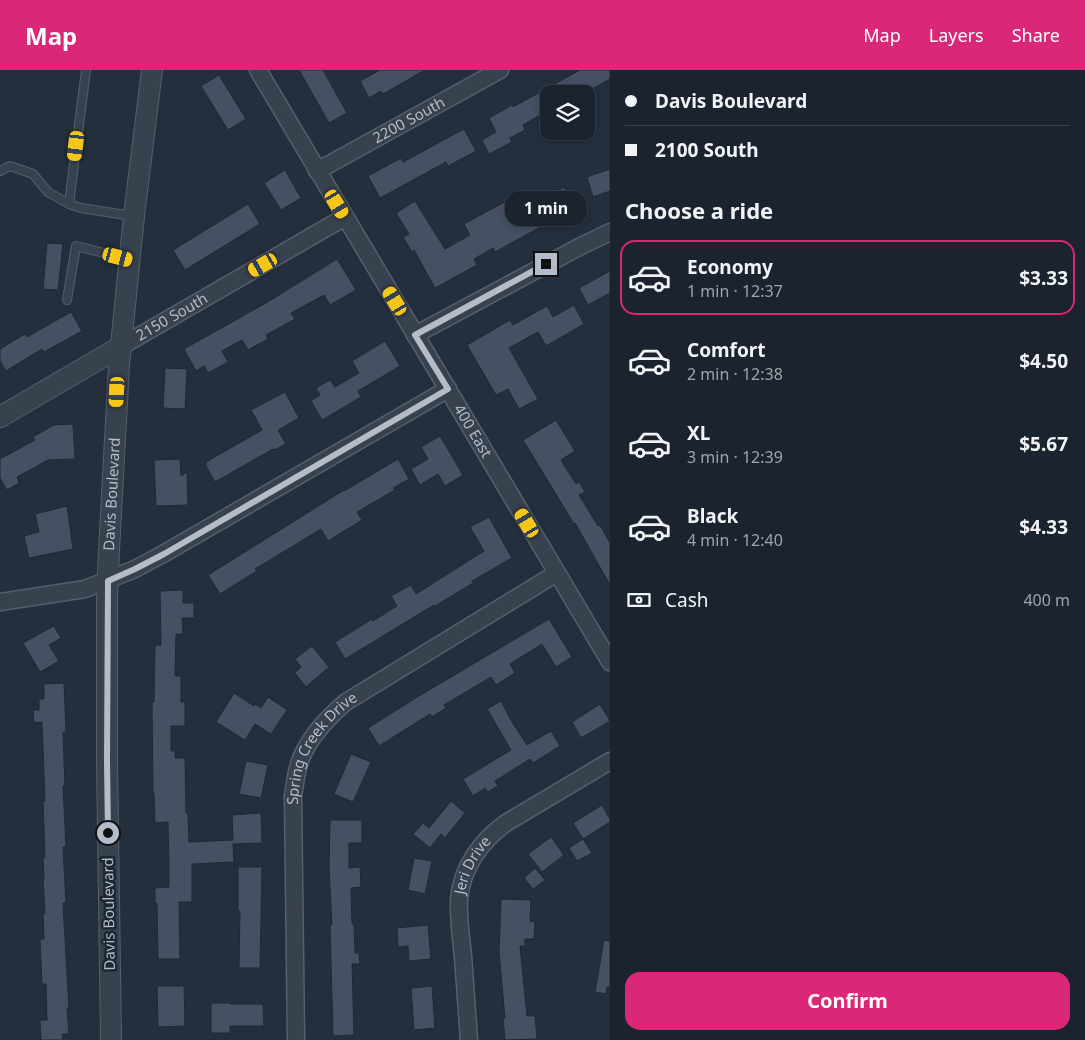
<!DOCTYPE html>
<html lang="en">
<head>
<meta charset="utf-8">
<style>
	:root { --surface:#1b232e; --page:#242b36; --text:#f1f3f6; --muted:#a0a4aa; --line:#39404a; --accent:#db2777 }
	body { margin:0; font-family:"Noto Sans",sans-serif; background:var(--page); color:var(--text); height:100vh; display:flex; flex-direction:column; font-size:19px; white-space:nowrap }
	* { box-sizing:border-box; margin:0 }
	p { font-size:16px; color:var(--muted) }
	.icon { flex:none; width:28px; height:28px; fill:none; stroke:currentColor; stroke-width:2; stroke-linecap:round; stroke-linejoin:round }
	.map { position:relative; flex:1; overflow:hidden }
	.sheet { display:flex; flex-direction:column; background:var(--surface); width:475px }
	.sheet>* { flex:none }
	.guide { display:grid; align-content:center; height:110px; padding:0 15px; background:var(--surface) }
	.controls { position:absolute; left:540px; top:15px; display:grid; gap:10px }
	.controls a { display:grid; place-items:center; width:55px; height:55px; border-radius:10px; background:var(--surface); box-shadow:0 2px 8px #0003,0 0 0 1px var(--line); font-size:25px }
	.end { position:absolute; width:22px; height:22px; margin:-11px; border:6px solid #b4bcc9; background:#111; box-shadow:0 0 0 2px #111 }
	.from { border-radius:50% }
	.bubble { position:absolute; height:35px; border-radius:15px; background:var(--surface); box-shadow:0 2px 8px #0003,0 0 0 1px var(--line); font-size:16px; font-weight:700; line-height:35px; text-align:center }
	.car { position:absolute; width:15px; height:30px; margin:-15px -8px; border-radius:6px; box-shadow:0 0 4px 1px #0007; background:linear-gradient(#f5c518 24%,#345 0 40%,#f5c518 0 76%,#345 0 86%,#f5c518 0) }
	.guide b { display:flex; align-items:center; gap:18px; height:48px; font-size:19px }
	.guide b+b { border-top:1px solid var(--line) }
	.guide i { width:12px; height:12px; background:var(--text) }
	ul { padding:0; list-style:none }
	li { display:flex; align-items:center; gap:15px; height:75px; margin:0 10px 8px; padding:0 5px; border:2px solid transparent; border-radius:15px }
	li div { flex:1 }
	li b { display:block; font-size:19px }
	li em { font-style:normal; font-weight:700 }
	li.selected { border-color:var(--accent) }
	li>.icon { width:45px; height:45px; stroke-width:1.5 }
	h2 { padding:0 15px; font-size:22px; line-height:60px }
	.pay { display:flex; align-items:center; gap:12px; height:55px; padding:0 15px; font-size:19px }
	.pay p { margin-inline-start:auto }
	.action { display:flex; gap:10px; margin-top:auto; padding:10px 15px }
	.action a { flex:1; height:58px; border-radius:15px; background:var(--accent); color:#fff; font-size:20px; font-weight:700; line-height:58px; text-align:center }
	header { display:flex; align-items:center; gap:30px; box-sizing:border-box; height:70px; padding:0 25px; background:var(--accent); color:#fff }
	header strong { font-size:24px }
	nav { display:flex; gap:28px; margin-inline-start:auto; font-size:18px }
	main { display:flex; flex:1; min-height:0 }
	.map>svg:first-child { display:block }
</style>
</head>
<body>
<header>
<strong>Map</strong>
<nav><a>Map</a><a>Layers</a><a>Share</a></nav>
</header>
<main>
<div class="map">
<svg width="610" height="970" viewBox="0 0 610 970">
	<rect width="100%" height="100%" fill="#242f3e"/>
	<path fill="#455162" stroke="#1f2835" d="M299,0h24l24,43 -18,10z
		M380,0h45l-42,24 -2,-3 -12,7 -9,-17z
		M580,0h30v9l-27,15h-34v16l-26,15 2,5 -15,8 2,4 -23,12 -7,-14 14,-8 -7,-14 23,-13 1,2z
		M219,5l27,44 -18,11 -27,-44z
		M464,59l12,22 -28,15 -2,-4 -66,36 -12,-22 33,-18 2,4z
		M610,99v22l-17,6 -6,-20z
		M285,100l16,28 -20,12 -17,-27z
		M564,117l11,21 -80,44 -2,-4 -19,11 3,6 -42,23 -21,-38 -2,2 -9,-15 6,-3 -13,-21 19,-12 30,48 25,-14 -6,-11 44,-24 2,4 22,-12 5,10z
		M248,134l12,20 -75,46 -12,-20z
		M47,173l16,1 -5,46 -15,-1z
		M337,189l19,31 -26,15 -6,-10 -33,18 4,6 -29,16 2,4 -20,11 -6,-10 -20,11 6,11 -20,11 -4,-7 -8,5 -12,-22 82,-46z
		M610,201v22l-22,12 -9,-17z
		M574,235l10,19 -38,22 -8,-14 -29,16 29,51 -19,10 -11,-20 -12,6 -29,-50 43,-25 3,5 34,-19 6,11z
		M71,242l11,19 -38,21 -2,-3 -36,22 -6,-10v-12l25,-15 2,3z
		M385,271l15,25 -42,25 3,6 -39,23 -11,-19 9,-6 -4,-7 14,-8 5,7 24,-14 -7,-12z
		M165,298l22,1 -2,40 -22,-1z
		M285,322l14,26 -21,12 8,14 -12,6 -1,-1 -58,33 -9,-16v-4l56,-32 -11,-20z
		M556,350l19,31 -14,9 15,24 3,-2 6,10 -6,3 19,31 2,-1 10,18v42l-35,-62 -1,1 -51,-84z
		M73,354l2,35 -27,1 -31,17 2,6 -12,7 -7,-12v-19l35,-19 -2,-3 21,-12z
		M440,366l23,39 -18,11 -7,-12 -18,11 -9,-16 17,-10 -7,-12z
		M180,389l1,17 6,-4 1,33 -32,1 -2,-46z
		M398,389l11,20 -16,9 2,2 -38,22 5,8 -34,21 -7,-12 -66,40 2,2 -37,23 -12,-19 136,-85v1z
		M67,436l6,43 -44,9 -5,-22 15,-4 -4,-18z
		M489,447l23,41 -40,23 1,2 -38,23 -1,-1 -89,54 -10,-17 37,-23 1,2 24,-15 -6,-10 20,-11 5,9 68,-43 -14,-24z
		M183,520v13h11v15h-12l1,16h-7l-1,42h6v26h4v24h-14v25h4v7h10l1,55h2l1,29 44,-2 -1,-25 29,-2 1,30 -29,1 1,18 -42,2v38h-13l1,57h-22l-1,-56h-2v-15l14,-1v-19l-1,-46 -13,1 -1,-30h-1l-1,-91h2l1,-57h6l-1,-54z
		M549,549l23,38 -16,10 -14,-23 -32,20 5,9 -19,12 -5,-8 -47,28 2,3 -14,9 -2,-3 -51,32 -11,-18 51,-32z
		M54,556l7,12 -12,7 10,16 -19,11 -17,-29z
		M312,576l17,21 -23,20 -11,-14 6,-6 -6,-8z
		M64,613l2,49h-3l2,54h-2l3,61h-3l3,56h-3l4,72 2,33h-2l2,26h-7l1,6h-22l-1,-20h7l-1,-36h-4l-2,-45h4l-1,-25h2l-2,-35h1l-1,-21h2l-2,-57h2l-3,-79 -8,1 -1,-13h6v-11h5v-15z
		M234,623l20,13 1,-2 6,4 7,-11 19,13 -16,24 -16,-10 -10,16 -29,-18z
		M501,631l11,21 15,23 24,-14 9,15 -27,17 -3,-4 -35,22 3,5 -10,6 -3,-4 -12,8 -10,-17 48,-29 -24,-41z
		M600,634l10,17 -29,17 -9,-16z
		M351,684l20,8 -18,40 -19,-8z
		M246,691l22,4 -7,33 -22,-4z
		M451,731l14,12 -20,25 -4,-4 -11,14 -17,-14 10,-11 6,5z
		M602,735l8,14v3l-27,17 -10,-16z
		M330,750h32v23h-13v25l11,-1 1,20 -10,1 1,36h2l1,29h4l1,11h-8l2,71 -21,1 -3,-111h2l-3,-56z
		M551,767l13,18 -22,17 -14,-18z
		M583,769l9,14 -15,8 -8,-13z
		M414,788l18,3 -7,33 -17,-4z
		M238,797h24l-2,101h-21l1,-57h-2z
		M535,798l10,12 -12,9 -9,-11z
		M501,829l30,1 -1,21 5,1 -1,17h-9v7h-5l7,70h8l2,23 -32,1 -2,-21 2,-1 -6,-66z
		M428,855l3,34 -22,2 -1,-15 -10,1 -1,-19z
		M604,870l6,1v46h-3l-1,7 -11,-2z
		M157,916h27l1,40 -27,1z
		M432,916l3,42 -21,2 -3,-42z
		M211,933h19v1h33l1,22h-34v7h-19z"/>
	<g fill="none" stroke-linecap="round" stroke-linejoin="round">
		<g stroke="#565f6c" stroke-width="10">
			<path id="service" d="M0,101l10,-5 23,8 15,18 21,12 12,4 51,8
				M69,134l17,-134
				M67,230l9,-54 52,13"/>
		</g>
		<g stroke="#565f6c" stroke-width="19">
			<g id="minor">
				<path id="s1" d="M258,0l352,592"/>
				<path id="s2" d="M317,101l183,-101"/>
				<path d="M415,265l164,-88 31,-15"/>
				<path id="s3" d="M120,277l225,-130"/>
				<path d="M0,532l85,-13 50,-20 28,-15 285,-165"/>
				<path id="s4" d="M296,970l-3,-244c2,-11 3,-24 7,-35 9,-24 27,-43 46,-59l211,-129"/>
				<path id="s5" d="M469,970c-2,-28 -4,-56 -6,-84 -2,-19 -5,-39 -4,-57 3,-32 22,-58 47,-76l104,-62"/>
			</g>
		</g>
		<g stroke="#565f6c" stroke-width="22">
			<g id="tertiary">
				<path d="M0,347l120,-70"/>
				<path id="s6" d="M111,970l-4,-279v-162l2,-49 10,-185 15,-149 18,-146"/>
			</g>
		</g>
		<use href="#service" stroke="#38414e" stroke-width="8"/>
		<use href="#minor" stroke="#38414e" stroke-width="16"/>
		<use href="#tertiary" stroke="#38414e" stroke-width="20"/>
	</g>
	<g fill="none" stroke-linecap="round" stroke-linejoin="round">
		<path stroke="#b4bcc9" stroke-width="6" d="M108,763l-1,-72 1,-180 27,-12 29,-15 284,-165 -33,-54 131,-71"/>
	</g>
	<g text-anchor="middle" stroke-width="5" stroke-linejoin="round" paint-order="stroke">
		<g font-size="15" fill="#b4bcc9" stroke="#1d2633">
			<text dy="5" stroke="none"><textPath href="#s2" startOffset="105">2200 South</textPath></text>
			<text dy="5" stroke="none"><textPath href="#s3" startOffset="60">2150 South</textPath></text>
			<text dy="5" stroke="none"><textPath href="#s1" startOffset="420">400 East</textPath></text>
			<text dy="5" stroke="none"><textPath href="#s6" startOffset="546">Davis Boulevard</textPath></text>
			<text dy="5" stroke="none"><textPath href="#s4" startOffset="301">Spring Creek Drive</textPath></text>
			<text dy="5" stroke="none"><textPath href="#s5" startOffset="178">Jeri Drive</textPath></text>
			<text transform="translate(109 844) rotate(-91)" y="5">Davis Boulevard</text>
		</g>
	</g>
</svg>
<div class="controls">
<a><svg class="icon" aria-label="layers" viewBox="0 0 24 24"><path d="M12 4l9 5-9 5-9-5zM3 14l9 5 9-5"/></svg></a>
</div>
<i class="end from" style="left:108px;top:763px"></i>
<i class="end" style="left:546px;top:194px"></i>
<div class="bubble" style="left:505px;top:121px;width:82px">1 min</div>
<i class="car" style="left:76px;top:76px;rotate:187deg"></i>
<i class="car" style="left:337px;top:134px;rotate:149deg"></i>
<i class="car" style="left:118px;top:187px;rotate:105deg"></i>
<i class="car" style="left:263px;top:195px;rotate:240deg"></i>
<i class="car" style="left:395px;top:231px;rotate:329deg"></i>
<i class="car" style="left:117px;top:322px;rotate:183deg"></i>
<i class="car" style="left:527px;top:453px;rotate:329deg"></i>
</div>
<section class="sheet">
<div class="guide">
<b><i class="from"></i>Davis Boulevard</b>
<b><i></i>2100 South</b>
</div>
<h2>Choose a ride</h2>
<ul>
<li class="selected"><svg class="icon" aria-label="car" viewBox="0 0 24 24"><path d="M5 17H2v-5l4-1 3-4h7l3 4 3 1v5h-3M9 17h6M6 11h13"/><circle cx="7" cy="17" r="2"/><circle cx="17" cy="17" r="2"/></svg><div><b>Economy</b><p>1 min · 12:37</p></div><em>$3.33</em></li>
<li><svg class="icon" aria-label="car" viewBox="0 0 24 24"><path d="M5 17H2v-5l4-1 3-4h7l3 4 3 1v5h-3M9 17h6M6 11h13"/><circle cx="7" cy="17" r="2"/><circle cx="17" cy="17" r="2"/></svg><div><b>Comfort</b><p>2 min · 12:38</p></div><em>$4.50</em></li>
<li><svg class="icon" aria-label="car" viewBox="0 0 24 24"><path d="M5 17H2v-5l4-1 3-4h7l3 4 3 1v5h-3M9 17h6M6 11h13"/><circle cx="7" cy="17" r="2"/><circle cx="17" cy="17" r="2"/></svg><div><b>XL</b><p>3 min · 12:39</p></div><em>$5.67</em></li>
<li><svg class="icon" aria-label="car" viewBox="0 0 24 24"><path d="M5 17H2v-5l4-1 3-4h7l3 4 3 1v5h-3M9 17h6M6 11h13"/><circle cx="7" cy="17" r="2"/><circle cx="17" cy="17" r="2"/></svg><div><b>Black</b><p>4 min · 12:40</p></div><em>$4.33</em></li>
</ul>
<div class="pay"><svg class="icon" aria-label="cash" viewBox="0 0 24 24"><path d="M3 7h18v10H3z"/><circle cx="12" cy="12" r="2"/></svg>Cash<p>400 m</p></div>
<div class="action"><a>Confirm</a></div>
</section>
</main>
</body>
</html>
